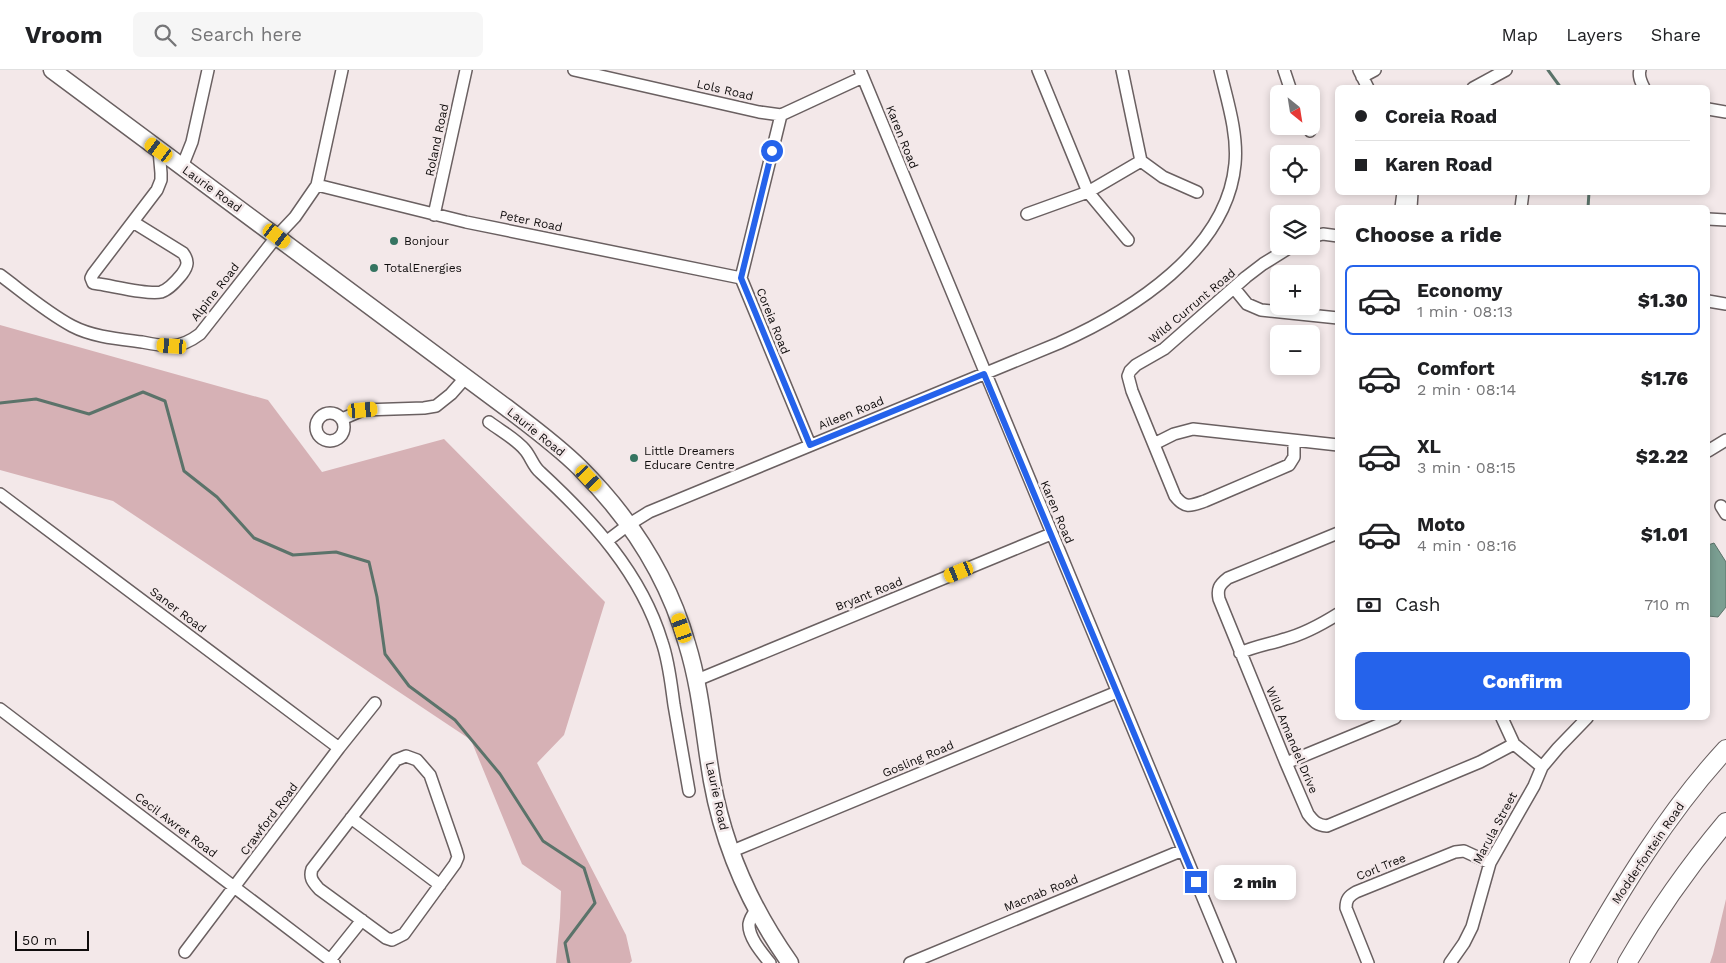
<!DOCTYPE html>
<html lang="en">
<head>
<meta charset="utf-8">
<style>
	:root { --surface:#fff; --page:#f6f6f6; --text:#202124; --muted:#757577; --line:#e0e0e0; --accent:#2563eb }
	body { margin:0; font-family:"Work Sans",sans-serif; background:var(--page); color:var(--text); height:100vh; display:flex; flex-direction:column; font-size:19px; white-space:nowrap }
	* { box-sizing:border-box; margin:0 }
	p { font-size:16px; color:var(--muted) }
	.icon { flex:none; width:28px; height:28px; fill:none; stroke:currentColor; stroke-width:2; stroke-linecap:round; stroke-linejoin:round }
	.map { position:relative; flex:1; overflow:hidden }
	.drawer { position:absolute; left:1335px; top:135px; width:375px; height:515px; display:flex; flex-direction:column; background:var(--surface); border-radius:8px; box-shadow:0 2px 8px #0003 }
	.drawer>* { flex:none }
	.top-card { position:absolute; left:1335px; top:15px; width:375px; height:110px; border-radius:8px; box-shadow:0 2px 8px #0003; display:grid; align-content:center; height:110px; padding:0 20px; background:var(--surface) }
	.needle { width:32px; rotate:150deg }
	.tools { position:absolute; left:1270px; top:15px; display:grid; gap:10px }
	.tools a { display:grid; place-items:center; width:50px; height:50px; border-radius:8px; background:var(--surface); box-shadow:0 2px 8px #0003; font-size:25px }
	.scale { position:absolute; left:15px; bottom:12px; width:74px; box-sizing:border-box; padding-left:5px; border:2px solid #0f0c0c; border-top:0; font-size:14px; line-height:18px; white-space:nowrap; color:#0f0c0c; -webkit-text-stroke:4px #f3e8e9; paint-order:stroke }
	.end { position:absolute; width:22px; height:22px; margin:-11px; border:6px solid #2563eb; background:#fff; box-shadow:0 0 0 2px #fff }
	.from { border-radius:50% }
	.bubble { position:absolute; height:35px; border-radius:8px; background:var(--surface); box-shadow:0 2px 8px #0003; font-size:16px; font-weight:800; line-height:35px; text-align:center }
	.car { position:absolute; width:15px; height:30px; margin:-15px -8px; border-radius:6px; box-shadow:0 0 4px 1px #0007; background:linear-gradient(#f5c518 24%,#345 0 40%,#f5c518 0 76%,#345 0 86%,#f5c518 0) }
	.top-card b { display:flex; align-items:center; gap:18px; height:48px; font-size:19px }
	.top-card b+b { border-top:1px solid var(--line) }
	.top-card i { width:12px; height:12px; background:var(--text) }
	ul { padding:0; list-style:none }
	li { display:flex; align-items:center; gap:15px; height:70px; margin:0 10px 8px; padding:0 10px; border:2px solid transparent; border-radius:8px }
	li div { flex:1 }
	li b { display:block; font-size:19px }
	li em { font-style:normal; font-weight:800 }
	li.selected { border-color:var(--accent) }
	li>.icon { width:45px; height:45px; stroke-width:1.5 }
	h2 { padding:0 20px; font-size:22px; line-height:60px }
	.pay { display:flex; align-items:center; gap:12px; height:55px; padding:0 20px; font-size:19px }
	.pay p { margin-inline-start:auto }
	.button { display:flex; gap:10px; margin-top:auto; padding:10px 20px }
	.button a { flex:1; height:58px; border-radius:8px; background:var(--accent); color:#fff; font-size:20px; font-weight:800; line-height:58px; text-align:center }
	header { display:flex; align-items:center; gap:30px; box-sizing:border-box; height:70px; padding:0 25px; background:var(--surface); border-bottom:1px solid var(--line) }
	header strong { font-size:24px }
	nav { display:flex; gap:28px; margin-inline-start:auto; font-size:18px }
	.search { width:350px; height:45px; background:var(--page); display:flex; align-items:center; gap:12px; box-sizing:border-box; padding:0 18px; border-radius:8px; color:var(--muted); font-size:19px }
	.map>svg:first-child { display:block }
</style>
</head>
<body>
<header>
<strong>Vroom</strong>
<div class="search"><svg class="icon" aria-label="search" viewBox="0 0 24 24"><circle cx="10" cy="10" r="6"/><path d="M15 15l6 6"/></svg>Search here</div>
<nav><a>Map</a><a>Layers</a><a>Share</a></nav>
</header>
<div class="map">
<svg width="1726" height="893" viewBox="0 0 1726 893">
	<rect width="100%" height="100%" fill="#f3e8e9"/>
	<path fill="#d6b1b5" d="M0,255l268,75 54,72 122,-33 161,163 -41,133 -27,28 89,172 6,26 -2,2h-74l4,-45 1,-27 -39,-27 -51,-124 -358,-239 -113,-31z
		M1726,829v64h-16l3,-9z"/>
	<path fill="#7b9f92" stroke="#5b736a" d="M1714,473l12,19v45l-8,10 -10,-1v-71z"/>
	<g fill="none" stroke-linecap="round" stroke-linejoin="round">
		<path stroke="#5b736a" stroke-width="3" d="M1548,0l13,18
			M1588,138l1,-16
			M0,333l36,-4 53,15 54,-22 22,9 19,70 33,26 37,41 39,17 43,-3 33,10 8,35 8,57 24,32 46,34 45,54 43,67 41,27 11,35 -30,40 4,20"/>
		<g stroke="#6a6061" stroke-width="14">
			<path id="minor" d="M574,0l185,42 22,3 82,-38
				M860,0l370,893
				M1038,0l50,122 40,48
				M1122,0l19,91 22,16 34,15
				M1284,0l8,24
				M1359,0l9,18
				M1640,0c-2,6 1,12 4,18
				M1362,7l13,-7
				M1473,18l33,-18
				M1708,39l18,3
				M781,45l-40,163 69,167
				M1307,56l3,5
				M182,97l10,-25 16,-72
				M317,115l149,37 275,56
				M1401,138l2,-16
				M1411,138l1,-16
				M1521,138l2,-16
				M1027,144l61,-22 53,-31
				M434,145l32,-145
				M1708,149l18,1
				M133,152l50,31c6,8 5,13 -1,21 -5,6 -12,15 -21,18 -12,3 -48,-6 -62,-8l-6,-1 -2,-5 2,-4 64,-84 4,-10v-7l-2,-23
				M1311,167l12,-3 15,2
				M1292,176l-29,18 -17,13 -82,72 -28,16 -6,6 -2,5 4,15 43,105c10,13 16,10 30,5l84,-36 5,-8v-16
				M0,205c23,17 46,37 72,51 21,11 47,13 70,16 10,2 20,4 30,4 11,-1 20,-6 28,-12l77,-98 18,-19 22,-32 25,-115
				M1234,218l13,16 14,6 77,8
				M1708,231l18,3
				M316 357a14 14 0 1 1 28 0a14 14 0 1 1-28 0Z
				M342,349l21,-9 61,-2 12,-2 15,-12 15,-17
				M489,352c12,9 27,17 36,28 6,7 8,16 15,22 52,48 101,101 122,170 7,20 9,42 12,63 5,29 10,58 15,86
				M1154,374l20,-10 19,-5 145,16
				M1708,381l18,-11
				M0,424l339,254
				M1721,436l5,8
				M1338,463l-110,45c-9,7 -11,11 -9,21l67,164 22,51c6,8 9,11 19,12l153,-64 34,-18
				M607,471l21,-16 21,-13 410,-169c72,-32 168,-92 176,-179 3,-31 -8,-64 -15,-94
				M1240,583c15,-7 30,-9 45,-14 19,-5 37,-15 53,-25
				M697,610l354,-146
				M0,639l334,254
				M1502,648l12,26 28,23
				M406,686l11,4 13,15 26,75 2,7 -3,7 -51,70 -12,6 -6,-2 -67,-49c-6,-7 -10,-11 -7,-20l84,-109z
				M1286,693l109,-45
				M351,748l89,67
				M730,782l387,-160
				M756,840c-3,4 -6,8 -7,14 -1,13 13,29 21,39
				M185,882l154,-204 36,-45
				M330,890l32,-40
				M910,893l273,-113
				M1368,893l-22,-55c0,-9 3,-12 10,-16l99,-40 9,-1 26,12
				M1450,893l14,-20 8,-16 18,-64 44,-77 8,-19 16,-19 29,-30"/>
		</g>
		<g stroke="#6a6061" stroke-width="19">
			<path id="secondary" d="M52,0l455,338c25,19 51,38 73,60 49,49 88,109 107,176 14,45 17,91 25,137 12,67 39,127 78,182"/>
		</g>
		<g stroke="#6a6061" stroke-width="20">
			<path id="primary" d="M1579,893c43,-75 88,-150 147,-214
				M1627,893c29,-50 62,-97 99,-141"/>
		</g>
		<use href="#minor" stroke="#fff" stroke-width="11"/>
		<use href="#secondary" stroke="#fff" stroke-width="16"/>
		<use href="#primary" stroke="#fff" stroke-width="18"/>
	</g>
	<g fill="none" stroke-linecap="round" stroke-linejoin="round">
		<path stroke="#2563eb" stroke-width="6" d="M772,81l-31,127 69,167 174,-71 212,508"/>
	</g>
	<g fill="#357461" stroke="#f3e8e9" stroke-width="2">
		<circle cx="394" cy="171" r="5"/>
		<circle cx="374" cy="198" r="5"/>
		<circle cx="634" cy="388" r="5"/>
	</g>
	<g text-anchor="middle" stroke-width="5" stroke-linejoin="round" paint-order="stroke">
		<g font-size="12" fill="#0f0c0c" stroke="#f3e8e9">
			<text transform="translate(725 20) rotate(13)" y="4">Lols Road</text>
			<text transform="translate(902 67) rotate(68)" y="4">Karen Road</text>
			<text transform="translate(437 70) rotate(-78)" y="4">Roland Road</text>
			<text transform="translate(212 119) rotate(36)" y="4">Laurie Road</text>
			<text transform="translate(531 151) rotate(12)" y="4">Peter Road</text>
			<text transform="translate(215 222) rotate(-52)" y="4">Alpine Road</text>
			<text transform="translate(1192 236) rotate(-40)" y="4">Wild Currunt Road</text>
			<text transform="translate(773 251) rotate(68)" y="4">Coreia Road</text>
			<text transform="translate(851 343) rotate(-22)" y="4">Aileen Road</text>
			<text transform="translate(536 362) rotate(39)" y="4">Laurie Road</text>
			<text transform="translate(1057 442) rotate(67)" y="4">Karen Road</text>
			<text transform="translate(869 524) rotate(-22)" y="4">Bryant Road</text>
			<text transform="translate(178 540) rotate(37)" y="4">Saner Road</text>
			<text transform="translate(1292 670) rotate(67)" y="4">Wild Amandel Drive</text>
			<text transform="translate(918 689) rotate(-23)" y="4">Gosling Road</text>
			<text transform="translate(717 726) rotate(78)" y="4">Laurie Road</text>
			<text transform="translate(269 749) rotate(-53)" y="4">Crawford Road</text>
			<text transform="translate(176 755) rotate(37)" y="4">Cecil Awret Road</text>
			<text transform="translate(1495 758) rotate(-62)" y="4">Marula Street</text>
			<text transform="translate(1648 783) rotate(-56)" y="4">Modderfontein Road</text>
			<text transform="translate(1381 797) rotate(-22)" y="4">Corl Tree</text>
			<text transform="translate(1041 823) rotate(-22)" y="4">Macnab Road</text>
		</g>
		<g font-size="12" fill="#0f0c0c" stroke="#f3e8e9" text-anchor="start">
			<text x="404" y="175">Bonjour</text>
			<text x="384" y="202">TotalEnergies</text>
			<text x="644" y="385">Little Dreamers<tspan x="644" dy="14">Educare Centre</tspan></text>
		</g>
	</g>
</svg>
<div class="tools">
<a><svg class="needle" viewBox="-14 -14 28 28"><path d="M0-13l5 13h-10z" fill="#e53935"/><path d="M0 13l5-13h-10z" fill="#757577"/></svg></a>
<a><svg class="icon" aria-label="locate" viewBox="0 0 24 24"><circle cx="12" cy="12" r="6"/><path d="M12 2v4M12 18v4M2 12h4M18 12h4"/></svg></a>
<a><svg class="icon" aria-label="layers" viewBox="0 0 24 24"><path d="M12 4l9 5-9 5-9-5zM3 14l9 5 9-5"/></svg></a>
<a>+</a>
<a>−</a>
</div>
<div class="scale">50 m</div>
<i class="end from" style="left:772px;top:81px"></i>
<i class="end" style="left:1196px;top:812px"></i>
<div class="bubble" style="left:1214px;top:795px;width:82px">2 min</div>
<i class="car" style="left:159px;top:80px;rotate:306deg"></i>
<i class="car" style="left:277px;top:166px;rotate:127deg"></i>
<i class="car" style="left:172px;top:276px;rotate:274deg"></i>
<i class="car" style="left:363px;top:340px;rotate:85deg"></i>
<i class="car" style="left:589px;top:408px;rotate:137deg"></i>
<i class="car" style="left:959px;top:502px;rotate:248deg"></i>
<i class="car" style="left:682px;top:558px;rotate:341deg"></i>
<div class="top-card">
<b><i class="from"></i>Coreia Road</b>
<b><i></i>Karen Road</b>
</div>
<section class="drawer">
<h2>Choose a ride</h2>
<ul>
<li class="selected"><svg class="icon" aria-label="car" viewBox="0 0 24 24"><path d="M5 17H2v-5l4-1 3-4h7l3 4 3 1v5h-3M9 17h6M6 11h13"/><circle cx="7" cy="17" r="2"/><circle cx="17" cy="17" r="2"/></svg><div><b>Economy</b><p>1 min · 08:13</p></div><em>$1.30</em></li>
<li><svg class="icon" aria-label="car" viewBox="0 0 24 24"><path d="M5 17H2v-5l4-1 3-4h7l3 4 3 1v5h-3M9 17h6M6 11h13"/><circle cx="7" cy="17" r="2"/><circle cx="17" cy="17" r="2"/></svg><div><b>Comfort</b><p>2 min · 08:14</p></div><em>$1.76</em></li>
<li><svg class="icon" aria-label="car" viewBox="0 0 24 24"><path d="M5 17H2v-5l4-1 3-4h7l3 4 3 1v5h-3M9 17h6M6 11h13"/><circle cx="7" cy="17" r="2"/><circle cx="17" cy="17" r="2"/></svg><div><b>XL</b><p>3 min · 08:15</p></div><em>$2.22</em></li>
<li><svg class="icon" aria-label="car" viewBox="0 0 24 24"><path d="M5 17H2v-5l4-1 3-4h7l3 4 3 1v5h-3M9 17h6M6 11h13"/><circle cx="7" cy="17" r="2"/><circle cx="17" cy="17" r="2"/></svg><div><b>Moto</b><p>4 min · 08:16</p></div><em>$1.01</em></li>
</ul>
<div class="pay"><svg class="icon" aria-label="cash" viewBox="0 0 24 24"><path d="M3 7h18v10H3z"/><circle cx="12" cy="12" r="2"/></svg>Cash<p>710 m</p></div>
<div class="button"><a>Confirm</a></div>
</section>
</div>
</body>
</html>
